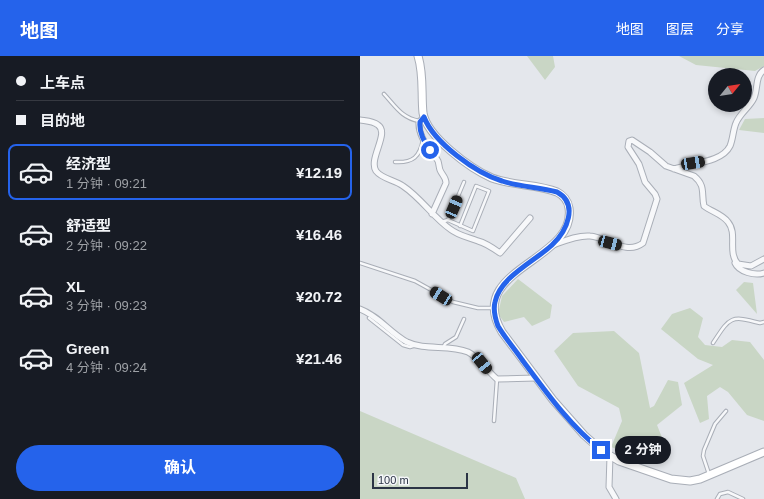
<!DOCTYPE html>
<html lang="zh">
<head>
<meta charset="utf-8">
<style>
	:root { --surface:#171b24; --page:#20242c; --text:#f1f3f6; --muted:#9ea1a6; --line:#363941; --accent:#2563eb }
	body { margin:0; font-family:Arial,"Noto Sans SC",sans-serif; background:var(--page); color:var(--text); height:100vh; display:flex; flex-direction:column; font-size:15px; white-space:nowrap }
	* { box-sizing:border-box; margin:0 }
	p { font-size:13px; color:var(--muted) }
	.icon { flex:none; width:22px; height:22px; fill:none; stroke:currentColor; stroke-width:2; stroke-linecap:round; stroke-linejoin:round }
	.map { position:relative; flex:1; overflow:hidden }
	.details { display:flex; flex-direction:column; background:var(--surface); width:360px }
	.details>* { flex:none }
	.banner { display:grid; align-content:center; height:88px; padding:0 16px; background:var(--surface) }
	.needle { width:26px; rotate:60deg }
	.buttons { position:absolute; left:348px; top:12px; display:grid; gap:8px }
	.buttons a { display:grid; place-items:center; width:44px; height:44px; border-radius:50%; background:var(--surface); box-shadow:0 2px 6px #0003; font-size:20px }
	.scale { position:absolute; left:12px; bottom:10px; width:96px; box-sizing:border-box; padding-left:4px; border:2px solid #2b3445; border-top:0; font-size:11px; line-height:14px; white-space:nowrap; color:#2b3445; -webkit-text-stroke:3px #f4f6f9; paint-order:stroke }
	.end { position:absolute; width:18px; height:18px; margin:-9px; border:5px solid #2563eb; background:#fff; box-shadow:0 0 0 2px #fff }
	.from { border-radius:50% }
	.bubble { position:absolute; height:28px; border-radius:14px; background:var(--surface); box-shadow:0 2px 6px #0003; font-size:13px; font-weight:700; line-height:28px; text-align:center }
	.car { position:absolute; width:12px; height:24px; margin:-12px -6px; border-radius:5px; box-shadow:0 0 3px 1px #0007; background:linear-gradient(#222 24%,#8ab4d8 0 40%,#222 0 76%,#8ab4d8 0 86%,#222 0) }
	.banner b { display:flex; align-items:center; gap:14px; height:38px; font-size:15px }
	.banner b+b { border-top:1px solid var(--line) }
	.banner i { width:10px; height:10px; background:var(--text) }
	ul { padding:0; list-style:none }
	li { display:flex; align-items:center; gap:12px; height:56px; margin:0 8px 6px; padding:0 8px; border:2px solid transparent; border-radius:8px }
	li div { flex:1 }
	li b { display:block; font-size:15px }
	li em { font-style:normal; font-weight:700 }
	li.on { border-color:var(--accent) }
	li>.icon { width:36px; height:36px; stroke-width:1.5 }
	.primary-button { display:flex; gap:8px; margin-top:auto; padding:8px 16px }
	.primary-button a { flex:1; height:46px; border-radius:24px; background:var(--accent); color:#fff; font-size:16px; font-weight:700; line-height:46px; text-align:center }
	header { display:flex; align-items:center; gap:24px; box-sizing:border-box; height:56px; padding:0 20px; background:var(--accent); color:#fff }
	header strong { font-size:19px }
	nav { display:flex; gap:22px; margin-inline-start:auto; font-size:14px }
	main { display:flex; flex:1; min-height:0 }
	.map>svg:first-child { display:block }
</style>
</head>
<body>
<header>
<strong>地图</strong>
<nav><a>地图</a><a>图层</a><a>分享</a></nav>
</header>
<main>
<section class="details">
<div class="banner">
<b><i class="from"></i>上车点</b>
<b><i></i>目的地</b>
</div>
<ul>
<li class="on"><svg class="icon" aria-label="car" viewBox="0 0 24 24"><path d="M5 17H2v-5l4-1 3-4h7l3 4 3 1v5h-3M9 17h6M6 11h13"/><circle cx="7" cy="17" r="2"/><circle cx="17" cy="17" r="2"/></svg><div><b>经济型</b><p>1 分钟 · 09:21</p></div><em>¥12.19</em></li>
<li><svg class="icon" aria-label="car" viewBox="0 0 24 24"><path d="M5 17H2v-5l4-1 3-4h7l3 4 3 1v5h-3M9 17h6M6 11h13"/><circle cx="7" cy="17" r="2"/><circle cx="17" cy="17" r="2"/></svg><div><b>舒适型</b><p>2 分钟 · 09:22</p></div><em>¥16.46</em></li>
<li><svg class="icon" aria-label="car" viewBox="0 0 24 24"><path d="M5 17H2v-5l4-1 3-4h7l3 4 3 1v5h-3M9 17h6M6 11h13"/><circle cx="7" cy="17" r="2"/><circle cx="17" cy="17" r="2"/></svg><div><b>XL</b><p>3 分钟 · 09:23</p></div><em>¥20.72</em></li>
<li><svg class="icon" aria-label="car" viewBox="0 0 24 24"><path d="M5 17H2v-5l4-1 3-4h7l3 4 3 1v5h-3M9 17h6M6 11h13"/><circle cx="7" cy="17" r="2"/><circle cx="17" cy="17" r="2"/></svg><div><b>Green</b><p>4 分钟 · 09:24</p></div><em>¥21.46</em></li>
</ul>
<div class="primary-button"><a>确认</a></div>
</section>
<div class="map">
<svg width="404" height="443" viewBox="0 0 404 443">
	<rect width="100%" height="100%" fill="#e4e7ec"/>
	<path fill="#c9d6c5" d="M167,0h26l2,11 -10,13z
		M319,0h85v10l-9,5 -59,-6z
		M404,62v15l-25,-3 6,-11z
		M158,223l34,26 -2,13 -18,8 -8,-9 -20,5 -6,-8 4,-18z
		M384,226l9,1 4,31 -21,-24z
		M330,252l13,10 -5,19 7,8 17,2 10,-7 18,2 14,18v61l-17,-6 -19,-23 -8,-5 -13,9 2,23 -9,4 -16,-40 29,-18 -15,-6 -37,-30 11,-15z
		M254,275l25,22 11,55 4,-2 14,-26 10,2 4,23 -25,20 10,25 -21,9 -35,-12 11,-26 -3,-13 -41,-22 -24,-35 19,-18z
		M0,355l156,67 9,21h-165z"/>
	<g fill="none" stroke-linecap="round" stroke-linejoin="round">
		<g stroke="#a9aeb7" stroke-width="4.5">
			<path id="lane" d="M24,38c12,13 18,24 35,27
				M35,106c18,1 25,-5 28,-23
				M88,164l16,-38
				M81,166l7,-2 25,11 16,-40 -13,-5 -16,40
				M0,207l55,18 38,21 25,6h15
				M9,262l34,27 7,2 3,-1
				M353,287c17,-26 17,-28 47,-20l4,-1
				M83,292l2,-4 11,-7 8,-18
				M134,365l3,-42
				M349,418l-6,-18 1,-6 11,-26 11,-13
				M357,443l3,-5 8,-2 15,7"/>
		</g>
		<g stroke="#a9aeb7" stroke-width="7">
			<path id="street" d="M64,61l-5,5c-1,16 11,26 19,39 1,3 1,6 2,9 2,5 6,7 6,13l-14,31
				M0,64c6,1 13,1 18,5 12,8 -10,34 -2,46 6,8 19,9 27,15 18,12 30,31 47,43 9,7 18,8 28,12 8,2 15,7 22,12l30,-35
				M314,113c16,-6 48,-6 56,-23 3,-7 3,-16 6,-23 4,-10 14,-16 18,-25 4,-9 1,-22 10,-28
				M193,189c11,-4 25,-10 37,-9 17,1 36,20 53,7l14,-44 -2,-5 -10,-12 -6,-18 -11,-17 1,-6 3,-1 18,12 16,14 28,10c12,10 7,17 10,30 8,6 18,8 24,16 10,12 -1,30 10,42l13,2 13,-7
				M375,207c4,9 20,13 29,10
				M0,253c19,7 30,24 47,33 18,9 42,2 61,10 12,6 19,19 29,27l39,-1
				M250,400l-1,31 7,12"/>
		</g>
		<g stroke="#a9aeb7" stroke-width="9">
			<path id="secondary" d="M58,0c6,19 3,38 5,57 4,24 48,56 69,65 21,8 46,6 65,14 6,3 11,9 12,16 8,53 -105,61 -67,124l51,68 31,35 17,15 18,11 52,18 19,2 10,-2 64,-27"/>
		</g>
		<use href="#lane" stroke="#f7f8fa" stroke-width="2.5"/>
		<use href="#street" stroke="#f7f8fa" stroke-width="5"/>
		<use href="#secondary" stroke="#fff" stroke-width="7"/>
	</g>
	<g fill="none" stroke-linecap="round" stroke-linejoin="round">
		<path stroke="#2563eb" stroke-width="5" d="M70,94c-6,-9 -11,-17 -10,-28l4,-5c10,26 52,56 78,64 18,6 37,6 55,11 22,12 10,39 -5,53 -17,16 -52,32 -57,57 -2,8 0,16 3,24 7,12 17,23 25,35 23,31 47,65 78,89"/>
	</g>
</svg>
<div class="buttons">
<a><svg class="needle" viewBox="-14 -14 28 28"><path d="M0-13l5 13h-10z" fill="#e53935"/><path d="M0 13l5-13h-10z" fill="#9ea1a6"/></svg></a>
</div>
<div class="scale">100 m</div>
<i class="end from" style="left:70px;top:94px"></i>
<i class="end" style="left:241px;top:394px"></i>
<div class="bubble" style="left:255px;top:380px;width:56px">2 分钟</div>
<i class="car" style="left:333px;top:107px;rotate:81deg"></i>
<i class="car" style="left:94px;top:151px;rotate:23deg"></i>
<i class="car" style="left:250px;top:187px;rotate:105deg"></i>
<i class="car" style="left:81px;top:240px;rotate:302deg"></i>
<i class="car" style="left:122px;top:307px;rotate:141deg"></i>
</div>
</main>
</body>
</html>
